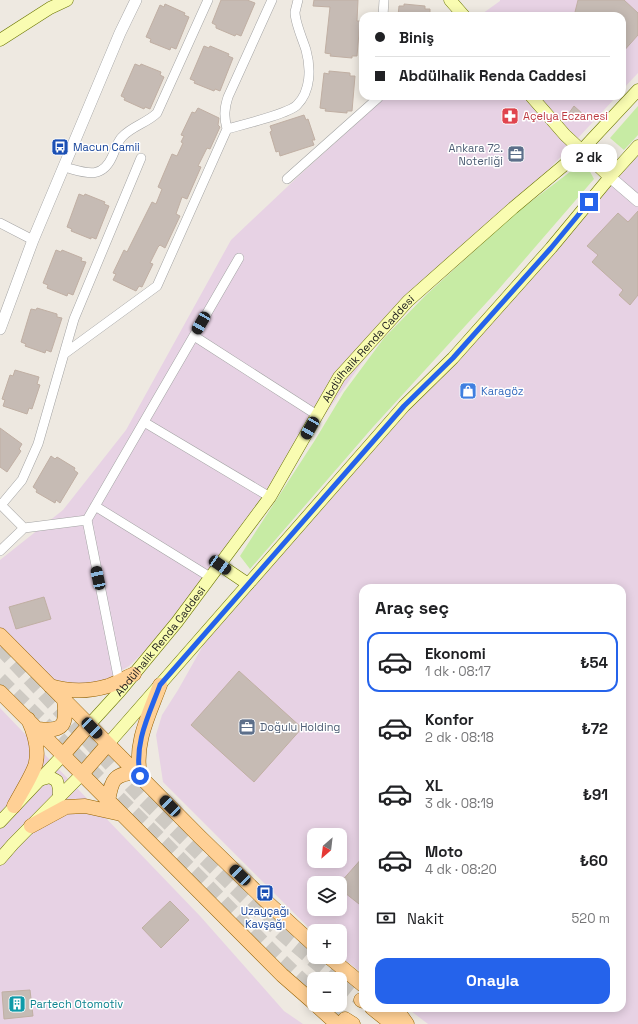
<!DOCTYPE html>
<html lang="tr">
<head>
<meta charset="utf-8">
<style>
	:root { --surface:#fff; --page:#f2f2f2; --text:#202124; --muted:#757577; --line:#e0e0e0; --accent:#2563eb }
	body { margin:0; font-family:"Space Grotesk",sans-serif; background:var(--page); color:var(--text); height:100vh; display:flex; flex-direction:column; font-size:15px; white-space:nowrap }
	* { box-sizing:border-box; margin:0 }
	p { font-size:13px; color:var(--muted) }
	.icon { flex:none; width:22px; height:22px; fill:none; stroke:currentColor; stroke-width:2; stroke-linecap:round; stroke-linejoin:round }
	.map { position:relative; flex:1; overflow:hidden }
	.sheet { position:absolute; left:359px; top:584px; width:267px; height:428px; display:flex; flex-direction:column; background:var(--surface); border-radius:12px; box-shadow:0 2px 10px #0003 }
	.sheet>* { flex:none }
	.top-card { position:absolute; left:359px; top:12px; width:267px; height:88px; border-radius:12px; box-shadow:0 2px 10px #0003; display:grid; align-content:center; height:88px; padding:0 16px; background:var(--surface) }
	.needle { width:26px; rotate:208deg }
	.tools { position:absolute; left:307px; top:828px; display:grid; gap:8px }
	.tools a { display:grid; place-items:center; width:40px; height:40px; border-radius:8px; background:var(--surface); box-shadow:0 2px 10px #0003; font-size:20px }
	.end { position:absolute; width:18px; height:18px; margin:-9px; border:5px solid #2563eb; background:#fff; box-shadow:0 0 0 2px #fff }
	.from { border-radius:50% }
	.bubble { position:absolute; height:28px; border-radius:12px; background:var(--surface); box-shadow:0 2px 10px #0003; font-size:13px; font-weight:600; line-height:28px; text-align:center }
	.car { position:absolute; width:12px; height:24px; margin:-12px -6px; border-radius:5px; box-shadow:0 0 3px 1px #0007; background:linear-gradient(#222 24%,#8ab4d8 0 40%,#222 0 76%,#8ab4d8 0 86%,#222 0) }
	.top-card b { display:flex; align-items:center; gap:14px; height:38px; font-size:15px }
	.top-card b+b { border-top:1px solid var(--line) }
	.top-card i { width:10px; height:10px; background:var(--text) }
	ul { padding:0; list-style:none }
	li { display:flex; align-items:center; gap:12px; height:60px; margin:0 8px 6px; padding:0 8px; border:2px solid transparent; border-radius:12px }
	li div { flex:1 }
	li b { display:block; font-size:15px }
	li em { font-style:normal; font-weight:600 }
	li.current { border-color:var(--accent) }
	li>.icon { width:36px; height:36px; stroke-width:1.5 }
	h2 { padding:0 16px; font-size:18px; line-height:48px }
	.pay { display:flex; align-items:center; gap:10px; height:44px; padding:0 16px; font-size:15px }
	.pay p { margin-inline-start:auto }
	.cta { display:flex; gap:8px; margin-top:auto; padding:8px 16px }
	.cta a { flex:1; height:46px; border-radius:12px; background:var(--accent); color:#fff; font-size:16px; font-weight:600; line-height:46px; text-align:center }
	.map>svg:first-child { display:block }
</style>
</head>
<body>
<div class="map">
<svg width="638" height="1024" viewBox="0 0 638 1024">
	<rect width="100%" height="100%" fill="#eee9e1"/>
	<path fill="#e7d2e4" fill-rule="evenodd" d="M500,0h138v73l-16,17v-74h-143l21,-15z
		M387,96h230l-104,112 -115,104 -216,304 -53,50 -22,13 -15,4 -15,1 -36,-7 -41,-29v-88l63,-50 63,-80 105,-190 73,-69z
		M638,146v878h-210l-21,-16h215v-420h-259v386l-23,-18v-25h-26v2l-151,-151 -7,-47 6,-20 16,-25 40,-71zM314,835h26v26h-26zM314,883h26v26h-26z
		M0,708l200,208 84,95 19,13h-303z"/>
	<path fill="#c7eba4" d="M638,106v29l-14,15 -14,-12z
		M579,165l8,1 7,13 -96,111 -125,137 -123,142 -10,-13 75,-116 29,-48 40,-54 42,-43 90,-82z"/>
	<path fill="#c6bbb4" stroke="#c0afa3" d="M221,0h26l8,3 -14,33 -5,-2 -1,2 -19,-8v-3l-4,-2z
		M314,0h44l-1,21h3l-3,35h-5v2l-22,-2 1,-2 -6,-1 5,-46 -17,-1z
		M578,0h46l14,13v22l-16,18v-37h-48z
		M165,4l20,9 -1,2 5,2 -13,32 -5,-2 -1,3 -20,-8 1,-3 -5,-2 14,-32 4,2z
		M404,4l21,2v3h5v7h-32l1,-10h5z
		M204,46l5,2 1,-2 19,8 -1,2 5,2 -13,33 -5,-2 -1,2 -20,-8 1,-2 -5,-2z
		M135,64l5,2 1,-2 20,8 -1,3 4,2 -14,32 -5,-2 -1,2 -20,-9 1,-2 -4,-2z
		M329,71l21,2v3h5l-3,35h-5v2l-22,-2 1,-2 -6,-1 4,-35 5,1z
		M574,106l10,9 -6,6 -9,-8z
		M198,108l21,10 -1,7 2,2 -10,22 -3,-1 -9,18 3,1 -14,32 -5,-2 -6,17 4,2 -15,32 -5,-3 -2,2 -8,16 3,1 -11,23 -3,-1 -3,5 -23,-11 3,-6 -3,-1 11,-23 3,2 25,-50 4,2 6,-15 -4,-2 14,-33 5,2 6,-13 -2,-1 3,-6 -3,-1 11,-23 3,1z
		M304,115l2,5 2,-1 7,21h-3l2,5 -34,11 -1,-5 -3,1 -6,-20 2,-1 -2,-5z
		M79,194l5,2 1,-2 20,8 -1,2 5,2 -13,33 -5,-2v2l-20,-8 1,-2 -5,-2z
		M638,211v84l-8,10 -11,-10 4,-5 -31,-28 6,-7 -11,-9 31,-33 10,9z
		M56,250l5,2 1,-2 20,8 -1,3 5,1 -13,33 -5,-2 -1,3 -20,-8 1,-3 -5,-2z
		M37,308l20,6v3l5,1 -11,34 -5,-2 -1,3 -20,-7 1,-2 -5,-2 10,-33 5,1z
		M15,370l24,7 -2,7 3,1 -8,24 -3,-1 -2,6 -24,-8 2,-6 -3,-1 8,-24 3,1z
		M0,428l22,16 -3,5 2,2 -14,21 -7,-5z
		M51,456l4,3 2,-2 18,11 -1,2 4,3 -18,30 -4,-3 -1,3 -19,-11 1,-2 -4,-3z
		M44,597l7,22 -35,10 -7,-22z
		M239,671l63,57 -48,54 -63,-57z
		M363,857v42l-4,5 -19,-15v-6z
		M170,901l19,19 -28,28 -19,-20z
		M30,990l3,26 -29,3 -2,-27z"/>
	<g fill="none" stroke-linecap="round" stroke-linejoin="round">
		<path stroke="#cecac3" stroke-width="14" stroke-dasharray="14 7" stroke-linecap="butt" d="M0,648l143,151 139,135 53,45
			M0,679c67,67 134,134 202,201 37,37 73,76 112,111
			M340,983l21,17
			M330,1005l15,14"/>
		<g stroke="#a3a3a3" stroke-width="10">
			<path id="minor" d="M383,16l1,-16
				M227,129c14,-4 61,-15 70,-24 14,-14 14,-37 9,-55 -3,-10 -11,-27 -11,-38 1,-4 2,-8 3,-12
				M64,167c20,5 37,14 48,-10 3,-6 5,-15 10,-20 10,-11 25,-14 35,-24l51,-113
				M287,179l91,-81
				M0,223l33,17
				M194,336l123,79
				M64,354l93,-68 70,-157c-3,-12 -3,-20 1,-32l44,-97
				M144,422l126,75
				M0,504l24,24 -24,23
				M1,505l21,-25 16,-36 36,-125 67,-161
				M95,506l115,71
				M87,520l32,161
				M24,528l63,-8 152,-262"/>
		</g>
		<g stroke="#a3a3a3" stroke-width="12">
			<path id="tertiary" d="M610,177l28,24
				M0,329l33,-89 87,-207 16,-33"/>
		</g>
		<g stroke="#6a7501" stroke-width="13">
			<g id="secondary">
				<path d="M450,0l14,16"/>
				<path d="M0,40l50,-32 17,-8"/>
				<path d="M531,96l34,39 45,42"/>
				<path d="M220,565l28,19"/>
				<path id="s1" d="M89,725l31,-34 57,-69 93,-125 69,-120 69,-76 105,-93 68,-57 57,-61"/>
				<path d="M108,744l296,-338 49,-48 98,-110 59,-71 28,-31"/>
				<path d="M39,780l11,-3 7,4 2,8v9"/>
				<path d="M0,822l63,-67"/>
				<path d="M0,859l13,-15 69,-70"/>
			</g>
		</g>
		<g stroke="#946100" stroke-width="15">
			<path id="primary" d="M0,635l108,109 -26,30
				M50,686c20,6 38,6 58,0 9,-3 17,-8 26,-12
				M0,692l63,63
				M89,725l-26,30 219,220 32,28
				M38,729c27,3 29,-5 26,-30
				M108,744l92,93 69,67 45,41
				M140,776c-6,-34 9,-61 20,-91
				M108,801c4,-22 5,-26 28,-29
				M14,806c5,-10 21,-35 22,-44 3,-15 -2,-30 -8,-43
				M31,826l35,-19 19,-1 36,8
				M329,957l34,28
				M361,1000l2,1
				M316,1005l21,19
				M372,1008l20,16
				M391,1008l11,9 5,7
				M345,1019l8,5"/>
		</g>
		<use href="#minor" stroke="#fff" stroke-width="9"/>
		<use href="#tertiary" stroke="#fff" stroke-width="11"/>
		<use href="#secondary" stroke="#f9fcb1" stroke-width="12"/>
		<use href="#primary" stroke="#ffd095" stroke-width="14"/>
	</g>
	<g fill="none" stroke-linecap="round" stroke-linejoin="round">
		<path stroke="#2563eb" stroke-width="5" d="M140,776c-6,-34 9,-61 20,-91l244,-279 49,-48 98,-110 38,-46"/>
	</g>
	<defs>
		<g id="pharmacy-square" transform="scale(0.9)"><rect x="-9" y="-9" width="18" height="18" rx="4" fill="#e0444e" stroke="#fff"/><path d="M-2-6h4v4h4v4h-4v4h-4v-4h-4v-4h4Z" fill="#fff"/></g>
		<g id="bus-square" transform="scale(0.9)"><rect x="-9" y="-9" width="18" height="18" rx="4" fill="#1a4fb4" stroke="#fff"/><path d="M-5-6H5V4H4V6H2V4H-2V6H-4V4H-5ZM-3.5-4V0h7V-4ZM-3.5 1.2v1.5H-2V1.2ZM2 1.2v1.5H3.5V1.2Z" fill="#fff"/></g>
		<g id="office-square" transform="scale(0.9)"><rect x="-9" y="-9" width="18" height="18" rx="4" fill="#5c6f8a" stroke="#fff"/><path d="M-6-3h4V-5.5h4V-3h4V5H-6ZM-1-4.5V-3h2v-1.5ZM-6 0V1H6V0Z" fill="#fff"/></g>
		<g id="shop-square" transform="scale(0.9)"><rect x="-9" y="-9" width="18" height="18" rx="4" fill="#3f7fe0" stroke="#fff"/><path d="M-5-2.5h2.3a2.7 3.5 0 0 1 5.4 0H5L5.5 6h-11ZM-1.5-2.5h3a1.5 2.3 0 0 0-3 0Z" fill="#fff"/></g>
		<g id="building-square" transform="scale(0.9)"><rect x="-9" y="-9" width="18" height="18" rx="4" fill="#0f9aa8" stroke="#fff"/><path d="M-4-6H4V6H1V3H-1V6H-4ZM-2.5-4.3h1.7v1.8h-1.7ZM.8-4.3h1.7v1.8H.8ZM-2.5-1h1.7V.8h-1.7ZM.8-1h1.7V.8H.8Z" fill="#fff"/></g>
	</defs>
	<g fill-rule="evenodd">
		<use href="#pharmacy-square" x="510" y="116"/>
		<use href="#bus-square" x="60" y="147"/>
		<use href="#office-square" x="516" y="154"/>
		<use href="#shop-square" x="468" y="391"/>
		<use href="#office-square" x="247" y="727"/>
		<use href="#bus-square" x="265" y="893"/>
		<use href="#building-square" x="17" y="1004"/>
	</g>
	<g text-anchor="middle" stroke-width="3" stroke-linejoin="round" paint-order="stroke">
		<g font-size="11" fill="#be3a42" stroke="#fff" text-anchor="start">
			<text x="523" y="120">Açelya Eczanesi</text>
		</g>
		<g font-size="11" fill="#164399" stroke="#fff" text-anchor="start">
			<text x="73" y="151">Macun Camii</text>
			<text x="265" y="915" text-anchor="middle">Uzayçağı<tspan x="265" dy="13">Kavşağı</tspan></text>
		</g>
		<g font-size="11" fill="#4e5e75" stroke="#fff" text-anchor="end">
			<text x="503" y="152">Ankara 72.<tspan x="503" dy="13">Noterliği</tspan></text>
			<text x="260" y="731" text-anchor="start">Doğulu Holding</text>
		</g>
		<g font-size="11" fill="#1c1c1c" stroke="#fff">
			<text dy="4" stroke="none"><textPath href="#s1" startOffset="470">Abdülhalik Renda Caddesi</textPath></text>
			<text dy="4" stroke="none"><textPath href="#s1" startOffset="110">Abdülhalik Renda Caddesi</textPath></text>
		</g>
		<g font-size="11" fill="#366cbe" stroke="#fff" text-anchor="start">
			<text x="481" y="395">Karagöz</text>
		</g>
		<g font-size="11" fill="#0d838f" stroke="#fff" text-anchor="start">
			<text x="30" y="1008">Partech Otomotiv</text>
		</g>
	</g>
</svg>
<div class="tools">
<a><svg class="needle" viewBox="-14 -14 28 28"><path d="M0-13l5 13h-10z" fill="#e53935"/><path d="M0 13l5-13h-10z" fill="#757577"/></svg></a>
<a><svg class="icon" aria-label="layers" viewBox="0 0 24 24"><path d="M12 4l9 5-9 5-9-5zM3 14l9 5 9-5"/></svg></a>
<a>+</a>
<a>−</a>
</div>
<i class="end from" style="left:140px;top:776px"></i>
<i class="end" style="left:589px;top:202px"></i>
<div class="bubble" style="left:561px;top:144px;width:56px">2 dk</div>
<i class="car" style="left:201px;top:323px;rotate:210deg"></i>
<i class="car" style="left:310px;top:428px;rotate:210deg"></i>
<i class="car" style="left:220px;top:565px;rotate:124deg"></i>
<i class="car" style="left:98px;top:578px;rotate:348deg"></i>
<i class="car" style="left:92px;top:728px;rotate:136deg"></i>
<i class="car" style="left:170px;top:806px;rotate:315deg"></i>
<i class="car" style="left:240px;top:875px;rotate:314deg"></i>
<div class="top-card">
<b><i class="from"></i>Biniş</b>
<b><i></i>Abdülhalik Renda Caddesi</b>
</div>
<section class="sheet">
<h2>Araç seç</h2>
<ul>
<li class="current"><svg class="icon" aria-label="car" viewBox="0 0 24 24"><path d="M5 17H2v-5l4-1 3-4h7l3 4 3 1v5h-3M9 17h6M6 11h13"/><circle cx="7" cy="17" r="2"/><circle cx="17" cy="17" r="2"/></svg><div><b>Ekonomi</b><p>1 dk · 08:17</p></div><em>₺54</em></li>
<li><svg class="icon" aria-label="car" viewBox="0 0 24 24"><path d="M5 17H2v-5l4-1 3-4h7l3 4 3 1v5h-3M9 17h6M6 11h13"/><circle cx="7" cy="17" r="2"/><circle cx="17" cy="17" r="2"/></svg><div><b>Konfor</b><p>2 dk · 08:18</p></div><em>₺72</em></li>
<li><svg class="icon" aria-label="car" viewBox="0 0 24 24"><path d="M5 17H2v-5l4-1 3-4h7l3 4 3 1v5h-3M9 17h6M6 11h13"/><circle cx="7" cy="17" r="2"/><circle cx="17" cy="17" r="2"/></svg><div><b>XL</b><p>3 dk · 08:19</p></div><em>₺91</em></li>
<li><svg class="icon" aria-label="car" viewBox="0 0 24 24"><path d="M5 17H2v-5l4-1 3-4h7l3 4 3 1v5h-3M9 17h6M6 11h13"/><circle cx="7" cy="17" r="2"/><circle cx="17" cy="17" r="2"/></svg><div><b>Moto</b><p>4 dk · 08:20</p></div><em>₺60</em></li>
</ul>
<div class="pay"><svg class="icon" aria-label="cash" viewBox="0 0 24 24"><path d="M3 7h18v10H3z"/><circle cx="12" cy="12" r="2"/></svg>Nakit<p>520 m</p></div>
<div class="cta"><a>Onayla</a></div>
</section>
</div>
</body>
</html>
